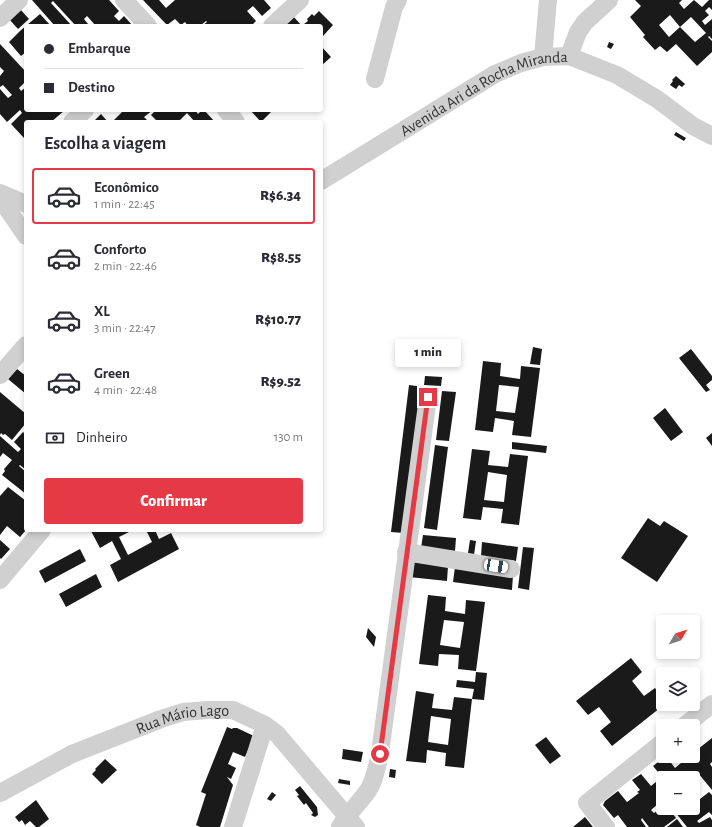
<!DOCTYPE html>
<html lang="pt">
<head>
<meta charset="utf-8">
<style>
	:root { --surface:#fff; --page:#f2f2f3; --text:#2b2b33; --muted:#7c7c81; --line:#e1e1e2; --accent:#e63946 }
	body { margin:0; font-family:"Alegreya Sans",sans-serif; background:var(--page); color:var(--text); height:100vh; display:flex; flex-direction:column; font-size:15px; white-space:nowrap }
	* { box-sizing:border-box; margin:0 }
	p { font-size:13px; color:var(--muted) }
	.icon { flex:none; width:22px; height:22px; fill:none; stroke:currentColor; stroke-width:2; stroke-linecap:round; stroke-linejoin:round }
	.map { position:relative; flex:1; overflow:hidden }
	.drawer { position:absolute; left:24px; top:120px; width:299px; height:412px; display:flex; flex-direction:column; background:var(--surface); border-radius:4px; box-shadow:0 2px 6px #0003 }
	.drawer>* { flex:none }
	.top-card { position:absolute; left:24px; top:24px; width:299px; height:88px; border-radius:4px; box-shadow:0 2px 6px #0003; display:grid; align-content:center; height:88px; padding:0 20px; background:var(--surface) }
	.needle { width:26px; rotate:51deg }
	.buttons { position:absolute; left:656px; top:615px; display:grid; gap:8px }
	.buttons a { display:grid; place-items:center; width:44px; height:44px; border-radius:4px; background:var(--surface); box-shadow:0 2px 6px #0003; font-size:20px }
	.end { position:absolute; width:18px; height:18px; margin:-9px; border:5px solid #e63946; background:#fff; box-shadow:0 0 0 2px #fff }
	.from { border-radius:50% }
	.bubble { position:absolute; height:28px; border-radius:4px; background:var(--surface); box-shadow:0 2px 6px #0003; font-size:13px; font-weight:800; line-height:28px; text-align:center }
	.car { position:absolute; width:12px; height:24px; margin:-12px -6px; border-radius:5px; box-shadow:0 0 3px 1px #0007; background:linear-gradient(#fff 24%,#345 0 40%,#fff 0 76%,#345 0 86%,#fff 0) }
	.top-card b { display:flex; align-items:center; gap:14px; height:38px; font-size:15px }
	.top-card b+b { border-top:1px solid var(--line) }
	.top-card i { width:10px; height:10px; background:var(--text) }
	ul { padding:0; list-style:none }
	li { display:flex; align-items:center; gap:12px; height:56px; margin:0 8px 6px; padding:0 12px; border:2px solid transparent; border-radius:4px }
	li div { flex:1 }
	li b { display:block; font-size:15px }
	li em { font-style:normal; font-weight:800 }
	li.on { border-color:var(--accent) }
	li>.icon { width:36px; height:36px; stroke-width:1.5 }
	h2 { padding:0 20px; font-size:18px; line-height:48px }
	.pay { display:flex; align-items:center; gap:10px; height:44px; padding:0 20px; font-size:15px }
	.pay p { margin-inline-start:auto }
	.action { display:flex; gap:8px; margin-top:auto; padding:8px 20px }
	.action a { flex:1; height:46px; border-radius:4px; background:var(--accent); color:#fff; font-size:16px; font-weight:800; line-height:46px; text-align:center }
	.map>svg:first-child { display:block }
</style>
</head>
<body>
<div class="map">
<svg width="712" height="827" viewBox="0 0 712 827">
	<rect width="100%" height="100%" fill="#fff"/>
	<path fill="#1a1a1a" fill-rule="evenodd" d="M32,0h77l10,11 -5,5 5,5 5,-5 9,10h-37l-9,-10 -3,3 4,5 -2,1 1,1h-11l-23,-25 -2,2 21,23h-17z
		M143,0h16l7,8 9,-8h89l7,8 -9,8 -9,-10 -6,5 9,10 -5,5h-49l5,-4 -1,-1 -6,5h-12l-3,-4 -4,3 -6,-6 -8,6z
		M635,0h47l-3,3 5,6 10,-9 8,7 7,-7h3v10l-3,-3 -4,4 4,4 -7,6 3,4 7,-6v20l-3,-3 -1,1 4,4v11l-15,14 -21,-22 -9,8 -7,-6 -5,4 -12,-13 2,-2 -15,-18 11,-11zM670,15l10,12 -11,10 -10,-12zM691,17l15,16 -11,9 -15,-15z
		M20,9l9,10 -11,10 -9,-10z
		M319,11l14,14 -10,11 -2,-2v-8h-15l-2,-2 4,-3 -1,-2 5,-5 2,2z
		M40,14l11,12h-25v26l-5,4 -12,-14 11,-11z
		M293,16l8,9 -1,1h-19z
		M609,42l5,2 -3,5 -4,-2z
		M0,44l26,28v9l-7,7 2,3 5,-4v23h39l-14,12h-25v14l-2,2 -13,-14 11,-11 -2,-3 -13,12 -7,-8v-25l8,9 4,-3 -9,-10 -3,2v-11l4,-5 -4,-4z
		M321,46l10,11 -10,9z
		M676,76l9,8 -3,3 -3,-2 -3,4 -6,-4 3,-4 -1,-1z
		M122,110h31l-9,7 5,5h-37l11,-11z
		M156,110h39l3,4 4,-4h2l11,12h-20l-8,-9 -9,9h-20l-7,-7z
		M250,110h23l-12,12z
		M101,114l7,8h-15z
		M676,132l10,6 -2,3 -10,-6z
		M533,347l9,2 -2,16 -10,-1z
		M691,349l21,27v4l-6,5 4,5 -4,2 -27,-34z
		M483,361l18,2 -1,13 20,3 1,-13 19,2 -9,69 -19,-2 2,-14 -19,-3 -2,14 -18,-2zM499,385l20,2 -4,26 -19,-2z
		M17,369l9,7v18l-18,-15z
		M425,376l17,1 -1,9 -17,-1z
		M409,385l15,2 -20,146 -13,-1z
		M442,391l14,1 -7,49 -13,-1z
		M0,392l26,22v9l-14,17 -7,-6 -2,1 -2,-2 -1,2z
		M665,408l18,24 -12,9 -18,-23z
		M23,432l3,3v35l-6,-5 -1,1 7,6v22l-24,-19 3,-4 -1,-2 8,-9 -9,-7 -3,4v-21l18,16 3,-3 -7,-7z
		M712,433v13l-6,-8z
		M512,442l35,4 -1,7 -34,-4z
		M435,445l13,2 -11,83 -13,-2z
		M472,449l18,2 -2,14 20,2 2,-13 18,2 -9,69 -18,-2 2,-14 -20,-2 -2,13 -18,-2zM488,472l19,3 -3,27 -20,-2z
		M8,487l18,14v29l-6,7 -13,-11 -7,9v-39z
		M648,518l12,8 4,-5 24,15 -31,46 -36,-24z
		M94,530h39l-14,7 9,18 24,-13 -6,-12h9l4,9 12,-6 8,16 -61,33 -8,-17 11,-6 -9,-18 -12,7 -9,-17z
		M423,535l33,3 -1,13 -34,-3z
		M0,540l10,9 -9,10 -1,-1z
		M470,540l6,1 -2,14 -6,-2z
		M482,542l36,5 -2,14 -35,-5z
		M523,547l11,1 -5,42 -11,-2z
		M80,549l6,12 -41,22 -6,-12z
		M411,562l37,4 -1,15 -38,-4z
		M455,567l58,8 -1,15 -59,-8z
		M96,574l6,13 -36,20 -7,-13z
		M428,595l18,2 -1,14 20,3 1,-14 19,2 -9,69 -18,-2 1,-14 -20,-1 -1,12 -19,-2zM444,620l20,2 -4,26 -20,-3z
		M368,628l8,9 -2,10 -8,-10z
		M631,658l11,14 -10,9 12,15 11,-8 8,11v5h2l-53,42 -12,-15 11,-9 -12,-15 -11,8 -12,-14z
		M476,672l11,1 -3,27 -12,-1 -8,69 -19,-2 1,-13 -19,-3 -1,13 -20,-2 10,-70 18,3 -2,14 20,2 2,-13 18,2 2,-10 -18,-2 1,-7 18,2zM431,716l20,3 -3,26 -20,-3z
		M227,727l5,2 1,-1h4l17,8 -9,21 -12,-5 -5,12 8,4 -5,11 -4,-2 6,8 -13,42h-20l-4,-2 10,-31 -5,-2z
		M546,737l15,19 -11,8 -15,-19z
		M712,738v24l-2,2 2,3v23l-14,-17 -7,5h-28v30h5l8,10 -12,9h-15l-7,-9 -1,2 5,7h-19l-9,-12 -4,3 -11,-13 2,-4 13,-10 9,11 12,-9 -2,-1 3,-2 -8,-10 9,-6 10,12 11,-9 -9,-11 13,-10 9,12 12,-10 -2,-2h8v-13l5,6zM658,804l3,4 -7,5 -3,-3z
		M343,749l20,3 -2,10 -19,-3z
		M105,759l12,11 -15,14 -10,-10 4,-4 -1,-1z
		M390,769l6,1 -1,8 -6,-1z
		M339,779l11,2v4l-12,-2z
		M300,786l17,21 1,8 -3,2 -4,-2 2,-2 -7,-10 -2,2 -7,-9 2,-1 -4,-5z
		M693,791l7,8 9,-7 3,3v20l-3,-3 -12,9 2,2 11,-6 2,3v7h-25l-15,-19h21z
		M272,792l4,3 -5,6 -4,-2z
		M36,800l13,19 -10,8h-3l-6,-6 -5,4 -3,-5 -3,2 -4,-5z
		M585,817l8,10h-20z
		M677,819l6,8h-16z"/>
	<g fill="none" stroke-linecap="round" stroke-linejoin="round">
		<g stroke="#d0d0d0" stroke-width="18">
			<path d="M124,0l24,26"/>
			<path d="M0,18l19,-18"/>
			<path d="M272,26l28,-26"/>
			<path d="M569,56l9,-24 7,-10 24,-22"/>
			<path d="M543,57l5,-57"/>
			<path d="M375,79l19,-72 4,-7"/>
			<path d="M226,110l10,12"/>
			<path d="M72,122l13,-12"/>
			<path id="s1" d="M321,181l174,-107 26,-11 22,-6 26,-1 48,19 40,24 36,27 19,10"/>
			<path d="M0,193l26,11"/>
			<path d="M0,198l26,38"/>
			<path d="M0,375l26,-30"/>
			<path d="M406,552l105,17"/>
			<path d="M0,580l42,-50"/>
			<path d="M684,726l28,-22"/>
			<path id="s2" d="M0,793l72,-39 89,-35 22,-7 25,-2h25l32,15 12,9 79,93"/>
			<path d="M233,827l32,-102"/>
			<path d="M340,827c8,-13 18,-23 27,-35 8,-11 10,-26 13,-39l48,-356"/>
			<path d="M606,827l-19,-24 76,-61"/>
		</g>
	</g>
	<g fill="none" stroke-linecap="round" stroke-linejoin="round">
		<path stroke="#e63946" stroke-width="5" d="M380,754l48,-357"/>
	</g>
	<g text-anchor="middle" stroke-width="4" stroke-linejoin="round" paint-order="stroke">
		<g font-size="16" fill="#333" stroke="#fff">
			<text dy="6" stroke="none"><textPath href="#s1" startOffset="187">Avenida Ari da Rocha Miranda</textPath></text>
			<text dy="6" stroke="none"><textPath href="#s2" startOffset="199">Rua Mário Lago</textPath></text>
		</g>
	</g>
</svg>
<div class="buttons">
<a><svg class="needle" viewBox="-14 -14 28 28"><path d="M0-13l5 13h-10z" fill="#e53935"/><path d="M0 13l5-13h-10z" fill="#7c7c81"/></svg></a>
<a><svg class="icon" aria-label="layers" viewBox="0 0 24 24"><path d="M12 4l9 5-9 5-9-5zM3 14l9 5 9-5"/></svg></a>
<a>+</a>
<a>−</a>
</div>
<i class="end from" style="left:380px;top:754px"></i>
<i class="end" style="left:428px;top:397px"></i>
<div class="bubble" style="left:395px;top:339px;width:66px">1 min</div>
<i class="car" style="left:496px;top:566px;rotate:99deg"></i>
<div class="top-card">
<b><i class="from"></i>Embarque</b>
<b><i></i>Destino</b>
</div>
<section class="drawer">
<h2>Escolha a viagem</h2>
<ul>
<li class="on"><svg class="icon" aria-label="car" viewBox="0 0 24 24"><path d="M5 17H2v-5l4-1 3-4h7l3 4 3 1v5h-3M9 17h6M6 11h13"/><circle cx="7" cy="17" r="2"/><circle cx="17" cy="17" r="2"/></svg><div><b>Econômico</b><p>1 min · 22:45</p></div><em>R$6.34</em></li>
<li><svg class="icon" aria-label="car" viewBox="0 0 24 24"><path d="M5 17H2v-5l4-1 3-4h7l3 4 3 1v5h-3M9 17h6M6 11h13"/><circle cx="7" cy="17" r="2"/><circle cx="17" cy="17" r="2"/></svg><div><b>Conforto</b><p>2 min · 22:46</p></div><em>R$8.55</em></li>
<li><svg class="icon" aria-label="car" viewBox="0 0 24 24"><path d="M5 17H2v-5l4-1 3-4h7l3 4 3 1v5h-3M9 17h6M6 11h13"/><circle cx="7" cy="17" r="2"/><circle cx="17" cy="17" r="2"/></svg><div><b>XL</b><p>3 min · 22:47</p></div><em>R$10.77</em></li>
<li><svg class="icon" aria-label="car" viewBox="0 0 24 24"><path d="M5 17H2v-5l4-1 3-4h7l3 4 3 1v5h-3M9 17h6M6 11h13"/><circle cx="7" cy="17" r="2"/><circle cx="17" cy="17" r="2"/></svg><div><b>Green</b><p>4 min · 22:48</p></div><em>R$9.52</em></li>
</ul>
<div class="pay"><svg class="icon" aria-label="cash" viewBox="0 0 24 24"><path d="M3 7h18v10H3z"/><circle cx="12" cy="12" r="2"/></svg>Dinheiro<p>130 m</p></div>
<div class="action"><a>Confirmar</a></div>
</section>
</div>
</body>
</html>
